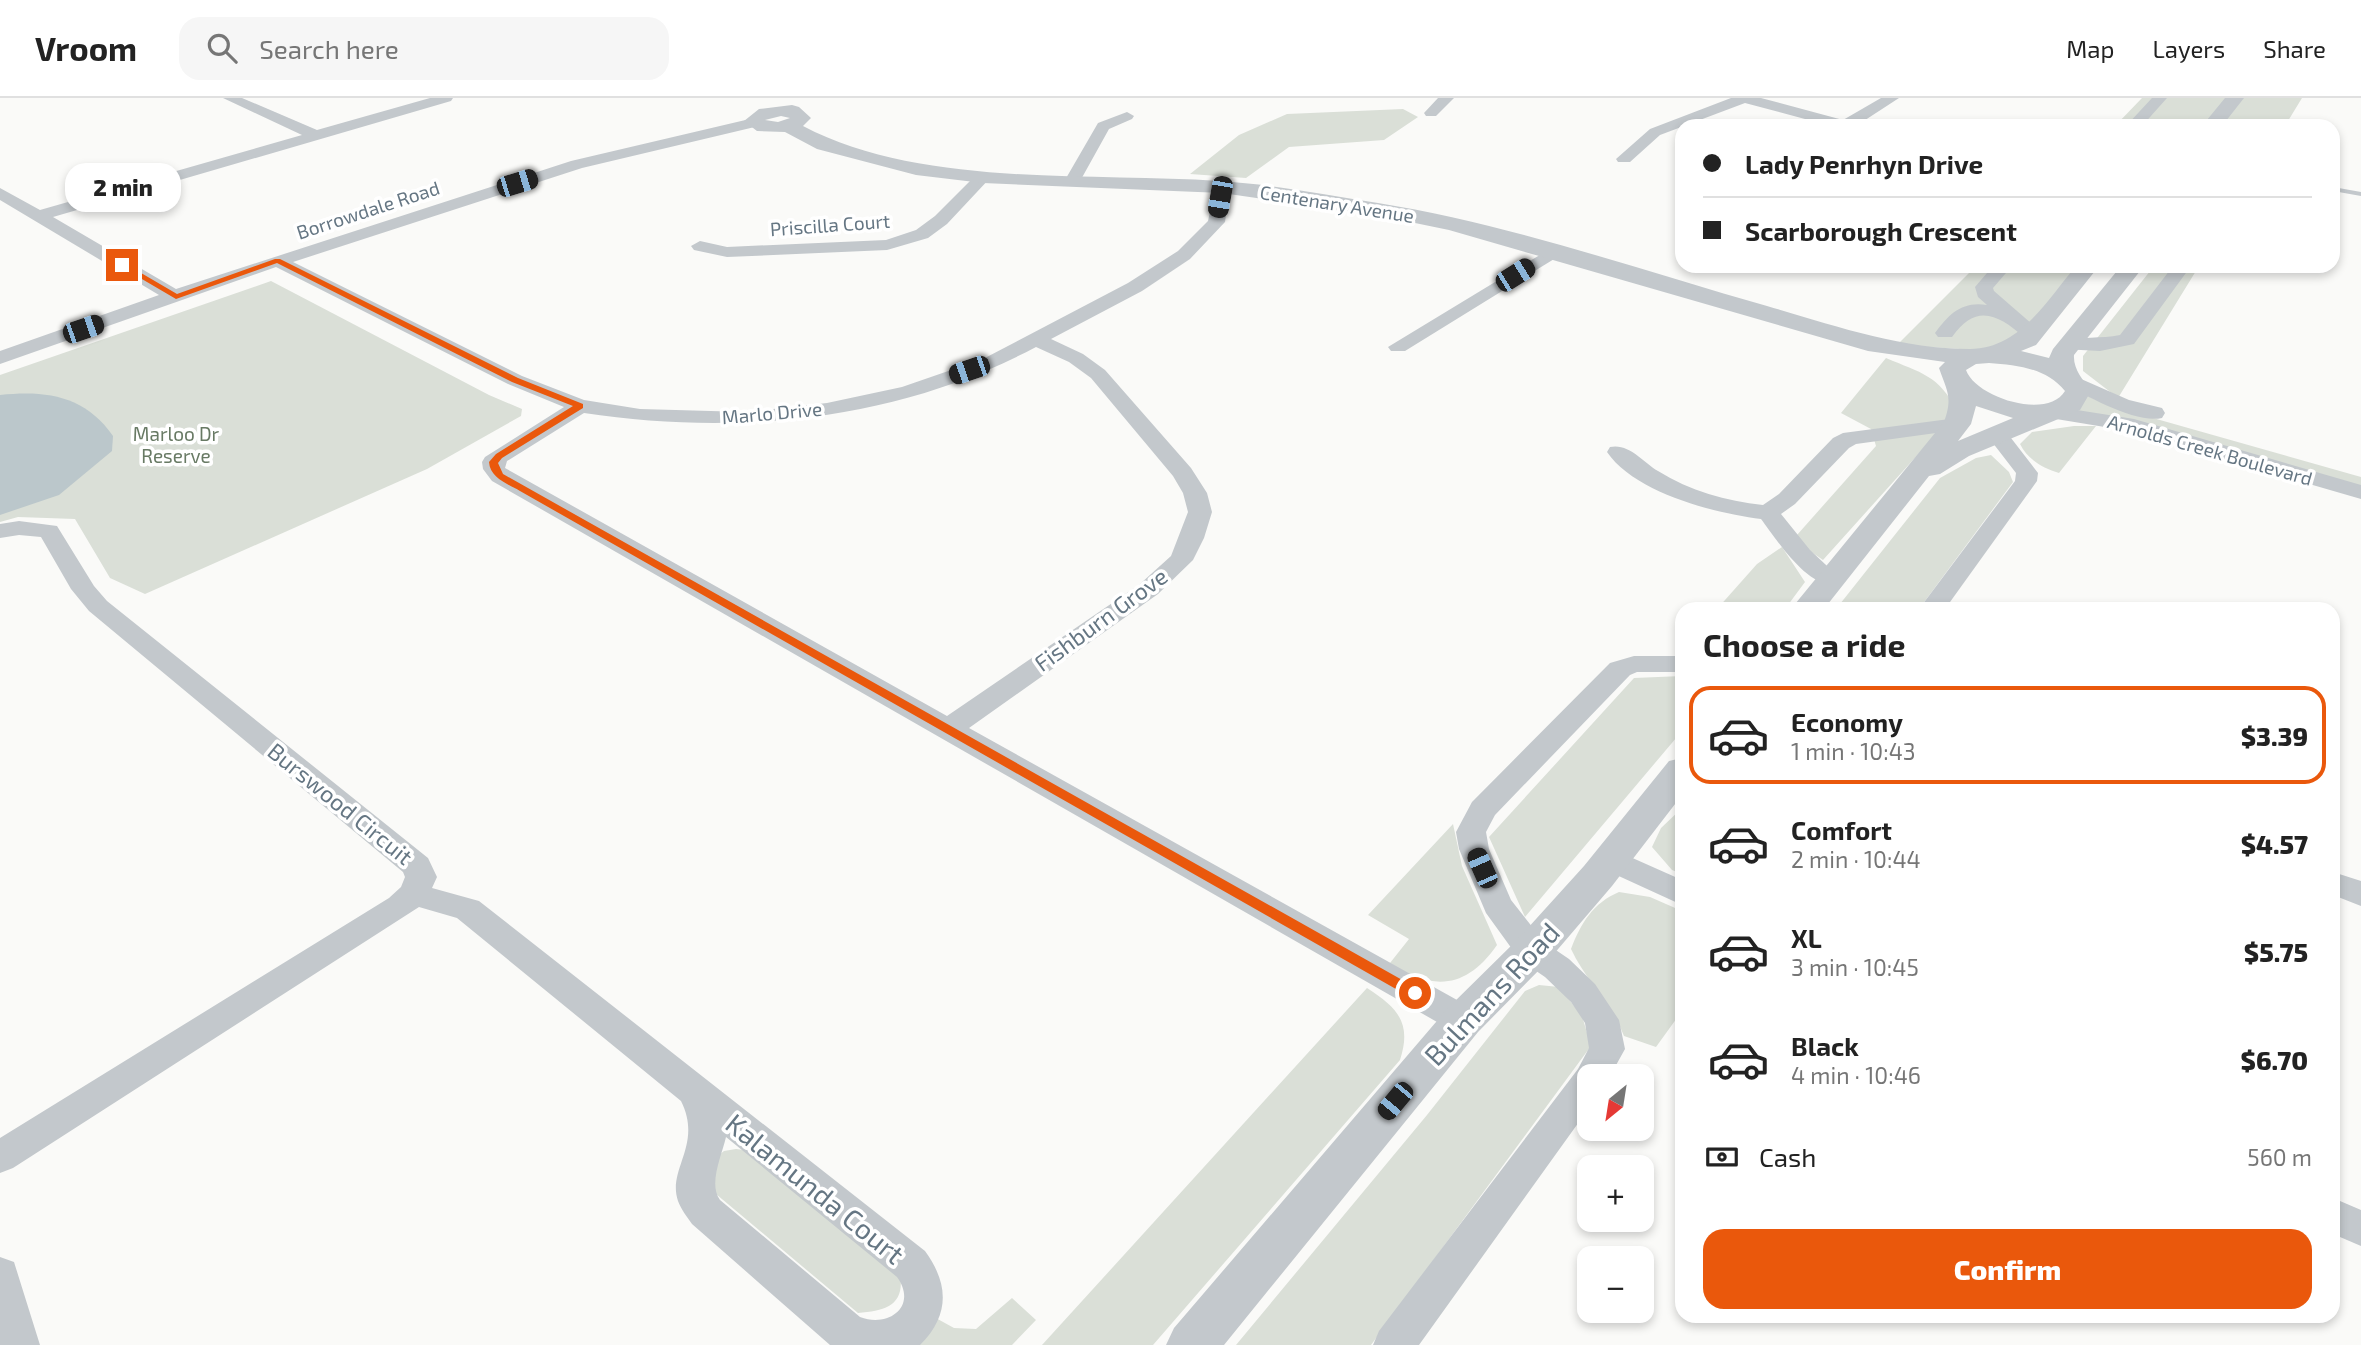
<!DOCTYPE html>
<html lang="en">
<head>
<meta charset="utf-8">
<style>
	:root { --surface:#fff; --page:#f6f6f6; --text:#222; --muted:#767676; --line:#e0e0e0; --accent:#ea580c }
	body { margin:0; font-family:"Exo 2",sans-serif; background:var(--page); color:var(--text); height:100vh; display:flex; flex-direction:column; font-size:26px; white-space:nowrap }
	* { box-sizing:border-box; margin:0 }
	p { font-size:23px; color:var(--muted) }
	.icon { flex:none; width:38px; height:38px; fill:none; stroke:currentColor; stroke-width:2; stroke-linecap:round; stroke-linejoin:round }
	.map { position:relative; flex:1; overflow:hidden }
	.side { position:absolute; left:1675px; top:504px; width:665px; height:721px; display:flex; flex-direction:column; background:var(--surface); border-radius:21px; box-shadow:0 4px 10px #0003 }
	.side>* { flex:none }
	.guide { position:absolute; left:1675px; top:21px; width:665px; height:154px; border-radius:21px; box-shadow:0 4px 10px #0003; display:grid; align-content:center; height:154px; padding:0 28px; background:var(--surface) }
	.needle { width:46px; rotate:210deg }
	.controls { position:absolute; left:1577px; top:966px; display:grid; gap:14px }
	.controls a { display:grid; place-items:center; width:77px; height:77px; border-radius:14px; background:var(--surface); box-shadow:0 4px 10px #0003; font-size:35px }
	.end { position:absolute; width:32px; height:32px; margin:-16px; border:9px solid #ea580c; background:#fff; box-shadow:0 0 0 4px #fff }
	.from { border-radius:50% }
	.bubble { position:absolute; height:49px; border-radius:21px; background:var(--surface); box-shadow:0 4px 10px #0003; font-size:23px; font-weight:800; line-height:49px; text-align:center }
	.car { position:absolute; width:21px; height:42px; margin:-21px -10px; border-radius:9px; box-shadow:0 0 5px 2px #0007; background:linear-gradient(#222 24%,#8ab4d8 0 40%,#222 0 76%,#8ab4d8 0 86%,#222 0) }
	.guide b { display:flex; align-items:center; gap:24px; height:66px; font-size:26px }
	.guide b+b { border-top:2px solid var(--line) }
	.guide i { width:18px; height:18px; background:var(--text) }
	ul { padding:0; list-style:none }
	li { display:flex; align-items:center; gap:21px; height:98px; margin:0 14px 10px; padding:0 14px; border:4px solid transparent; border-radius:21px }
	li div { flex:1 }
	li b { display:block; font-size:26px }
	li em { font-style:normal; font-weight:800 }
	li.active { border-color:var(--accent) }
	li>.icon { width:63px; height:63px; stroke-width:1.5 }
	h2 { padding:0 28px; font-size:32px; line-height:84px }
	.pay { display:flex; align-items:center; gap:18px; height:77px; padding:0 28px; font-size:26px }
	.pay p { margin-inline-start:auto }
	.cta { display:flex; gap:14px; margin-top:auto; padding:14px 28px }
	.cta a { flex:1; height:80px; border-radius:21px; background:var(--accent); color:#fff; font-size:28px; font-weight:800; line-height:80px; text-align:center }
	header { display:flex; align-items:center; gap:42px; box-sizing:border-box; height:98px; padding:0 35px; background:var(--surface); border-bottom:2px solid var(--line) }
	header strong { font-size:33px }
	nav { display:flex; gap:38px; margin-inline-start:auto; font-size:24px }
	.search { width:490px; height:63px; background:var(--page); display:flex; align-items:center; gap:18px; box-sizing:border-box; padding:0 24px; border-radius:21px; color:var(--muted); font-size:26px }
	.map>svg:first-child { display:block }
</style>
</head>
<body>
<header>
<strong>Vroom</strong>
<div class="search"><svg class="icon" aria-label="search" viewBox="0 0 24 24"><circle cx="10" cy="10" r="6"/><path d="M15 15l6 6"/></svg>Search here</div>
<nav><a>Map</a><a>Layers</a><a>Share</a></nav>
</header>
<div class="map">
<svg width="2361" height="1247" viewBox="0 0 2361 1247">
	<rect width="100%" height="100%" fill="#fafaf8"/>
	<path fill="#dadfd7" d="M2142,0h91l-25,28h-93z
		M2235,0h67l-17,28h-73z
		M1403,11l15,8 -34,23 -95,7 -43,31 -56,-4 49,-39 48,-21z
		M1976,168h109l-59,68 -34,17 -95,-6z
		M2154,168h45l-81,132 -35,-27v-15z
		M271,183l218,114 33,14 -1,7 -94,53 -282,125 -35,-16 -35,-59 -57,-2 -18,5v-147z
		M1886,260c35,15 53,17 71,53l-134,149 -16,-11 -10,-14 79,-89 -5,-17 -30,-16z
		M2086,297l21,10 254,72v12l-287,-78z
		M2074,328h22l-37,47c-16,-5 -31,-13 -39,-29l12,-12z
		M1991,357l18,17 4,10 -94,127h-83l104,-131 36,-20z
		M1782,449l23,35 -20,27h-68l40,-45z
		M1682,578v55l-157,186 -36,-80 145,-159z
		M1682,710v66l-10,-4 -20,-23 9,-19z
		M1453,726l9,42 35,79c-30,43 -63,47 -107,18l19,-24 -41,-24z
		M1619,794l31,5 32,14v100l-26,36 -32,-11c-14,-35 -38,-55 -53,-87 10,-26 22,-46 48,-57z
		M1539,887l20,2 23,29 9,30 -220,299h-135l191,-230 98,-124z
		M1367,890c31,20 45,35 33,72l-247,285h-111z
		M736,1051l16,2 147,118c8,35 -11,42 -41,44l-148,-124 4,-30 10,-8z
		M1012,1200l24,22 -24,25h-114l36,-28 20,11 22,1z"/>
	<path fill="#bbc7cb" d="M0,297c47,-5 85,1 113,41l-1,15 -53,44 -59,20z"/>
	<g fill="none" stroke-linecap="round" stroke-linejoin="round">
		<path fill="#c3c8cc" fill-rule="evenodd" d="M2333,89l28,5v4l-28,-5z"/>
		<path fill="#c3c8cc" fill-rule="evenodd" d="M223,0h19l75,32 113,-32h23l-2,3 -398,116 123,72 395,-128 183,-43 5,2 3,3 -3,3 -177,42 -289,94 229,114 62,24 56,9 106,3 81,-9 75,-16 81,-28 145,-76 50,-32 30,-30 8,-38h12l2,4 -5,35 -35,37 -48,32 -91,48 32,15 22,16 86,98 16,25 5,19 -8,26 -11,22 -35,34 -189,134 506,282 5,10 -5,10 -12,4 -12,-4 -959,-549 -9,-12 -1,-7 3,-5 79,-50 -56,-23 -232,-117 -276,97v-13l159,-56 -159,-95v-12l40,22 262,-75zM1036,249l33,15 22,16 82,98 10,17 5,19 -17,44 -31,28 -193,132 -442,-248 2,-7 77,-48c154,23 312,8 452,-66z
			M1438,0h16l-18,18h-10l-2,-3z
			M1731,0h30l82,22 38,-22h18l-43,28h-25l-86,-23 -85,32 -30,27h-12l-2,-3 34,-30z
			M2152,0h15l-25,28h-16z
			M1127,14l7,4 -2,3 -23,10 -30,54h-12l-2,-3 33,-57z
			M983,74l8,5 -44,47 -19,14 -41,12 -160,7 -33,-7 -3,-4 9,-5 27,6 159,-7 30,-10 19,-14 42,-42z
			M1553,149l6,1 3,4 -3,4 -154,95h-14l-3,-4z
			M1993,168h19l-19,22 1,3 45,39 3,4 -3,4h-14c-27,-24 -49,-35 -73,-1h-14l-3,-4c14,-19 27,-32 52,-28l-9,-8 -3,-10z
			M2173,168h18l-57,78 -34,7 -38,-2 -3,-4 3,-4c19,-5 39,-2 58,-6z
			M2072,277l57,25 33,8 3,5 -3,5c-26,6 -74,-22 -97,-33l-3,-4 3,-4z
			M2058,309l76,12 227,66v14l-238,-69 -73,-12 -3,-5 3,-5z
			M1957,320l8,1 3,5 -3,5 -109,15 -7,4 -54,56 -14,10 29,36 31,29 -3,5c-29,7 -61,-44 -77,-65 -47,-6 -126,-26 -154,-67l3,-5c19,-4 33,15 48,24 32,20 68,30 105,34l16,-11 54,-56 10,-5z
			M2004,328l8,2 3,5 -4,5 27,35 -1,8 -92,128h-26l96,-128 1,-8 -27,-35 7,-10z
			M19,423l38,5 37,60 13,15 321,257 9,19 -5,11 47,13 446,350c24,33 25,64 -5,94h-90l-138,-121c-5,-7 -11,-15 -14,-23 -11,-32 25,-56 3,-100l-224,-183 -38,-11 -406,261 -13,5v-35l389,-240 12,-11 4,-10 -2,-5 -314,-261 -18,-22 -30,-52 -22,-2 -19,3v-14zM726,1039l171,140c21,29 -8,51 -37,40l-140,-117c-12,-16 2,-45 6,-63z
			M1634,558h48v16h-45l-7,3 -135,140 -9,17 3,17 22,51 33,42 25,17 26,25 24,36 6,29 -15,27h-21v32l-170,237h-46l6,-14 199,-262 11,-21 -4,-25 -14,-21 -26,-25 -25,-17 -34,-47 -27,-64 -3,-17 16,-30 138,-139z
			M1610,750l72,32v25l-83,-38 -4,-8 4,-8z
			M2333,774l28,9v25l-28,-11z
			M2333,1100l28,12v36l-28,-12z
			M0,1159l14,5 26,83h-40z"/>
		<path fill="#c3c8cc" fill-rule="evenodd" d="M2225,0h19l-22,28h-20z
			M792,7l7,2 12,11 -8,8c118,62 284,46 416,55 52,3 107,14 159,22 131,21 262,67 389,103 65,19 134,43 203,43 50,0 77,-49 106,-83h23l-63,79 -15,6 28,7 4,-9 68,-83h23l-70,89c-1,14 9,25 17,36l-11,19 -111,46 -29,18 -11,2 -105,133h-33l153,-187c9,-25 3,-31 -5,-54l6,-6 -77,-11 -419,-121 -68,-14 -159,-23 -239,-10 -67,-8 -99,-26 -32,-17 -28,-1 -13,-10 15,-12zM781,18l9,2 -12,4 -13,-2zM1989,265c28,2 57,5 76,28 -17,29 -89,7 -99,-21l10,-6zM1976,308l37,12 -55,23 13,-17z
			M1682,660v37l-70,91 -65,76 -69,70 -254,313h-58l8,-17 274,-320 69,-68 67,-74 85,-105z"/>
	</g>
	<path fill="#ea580c" d="M275,161h5l238,119 65,26v4l-81,50 -4,5 5,11 917,516v7h-10l-890,-506c-12,-7 -30,-13 -31,-29l7,-8 77,-48 -61,-24 -235,-119 -101,36 -58,-34 6,-2 53,31z"/>
	<g text-anchor="middle" stroke-width="7" stroke-linejoin="round" paint-order="stroke">
		<g font-size="19" fill="#657683" stroke="#fff">
			<text transform="translate(1337 106) rotate(9)" y="7">Centenary Avenue</text>
			<text transform="translate(368 112) rotate(-18)" y="7">Borrowdale Road</text>
			<text transform="translate(830 127) rotate(-4)" y="7">Priscilla Court</text>
			<text transform="translate(772 315) rotate(-5)" y="7">Marlo Drive</text>
			<text transform="translate(2210 352) rotate(16)" y="7">Arnolds Creek Boulevard</text>
		</g>
		<g font-size="19" fill="#687a64" stroke="#fff">
			<text x="176" y="343">Marloo Dr<tspan x="176" dy="22">Reserve</tspan></text>
		</g>
		<g font-size="23" fill="#657683" stroke="#fff">
			<text transform="translate(1101 522) rotate(-36)" y="8">Fishburn Grove</text>
			<text transform="translate(340 706) rotate(39)" y="8">Burswood Circuit</text>
		</g>
		<g font-size="28" fill="#657683" stroke="#fff">
			<text transform="translate(1492 896) rotate(-47)" y="10">Bulmans Road</text>
			<text transform="translate(815 1091) rotate(39)" y="10">Kalamunda Court</text>
		</g>
	</g>
</svg>
<div class="controls">
<a><svg class="needle" viewBox="-14 -14 28 28"><path d="M0-13l5 13h-10z" fill="#e53935"/><path d="M0 13l5-13h-10z" fill="#767676"/></svg></a>
<a>+</a>
<a>−</a>
</div>
<i class="end from" style="left:1415px;top:895px"></i>
<i class="end" style="left:122px;top:167px"></i>
<div class="bubble" style="left:65px;top:65px;width:116px">2 min</div>
<i class="car" style="left:517px;top:85px;rotate:73deg"></i>
<i class="car" style="left:1220px;top:99px;rotate:190deg"></i>
<i class="car" style="left:1515px;top:177px;rotate:58deg"></i>
<i class="car" style="left:83px;top:231px;rotate:71deg"></i>
<i class="car" style="left:969px;top:272px;rotate:251deg"></i>
<i class="car" style="left:1482px;top:770px;rotate:336deg"></i>
<i class="car" style="left:1395px;top:1003px;rotate:220deg"></i>
<div class="guide">
<b><i class="from"></i>Lady Penrhyn Drive</b>
<b><i></i>Scarborough Crescent</b>
</div>
<section class="side">
<h2>Choose a ride</h2>
<ul>
<li class="active"><svg class="icon" aria-label="car" viewBox="0 0 24 24"><path d="M5 17H2v-5l4-1 3-4h7l3 4 3 1v5h-3M9 17h6M6 11h13"/><circle cx="7" cy="17" r="2"/><circle cx="17" cy="17" r="2"/></svg><div><b>Economy</b><p>1 min · 10:43</p></div><em>$3.39</em></li>
<li><svg class="icon" aria-label="car" viewBox="0 0 24 24"><path d="M5 17H2v-5l4-1 3-4h7l3 4 3 1v5h-3M9 17h6M6 11h13"/><circle cx="7" cy="17" r="2"/><circle cx="17" cy="17" r="2"/></svg><div><b>Comfort</b><p>2 min · 10:44</p></div><em>$4.57</em></li>
<li><svg class="icon" aria-label="car" viewBox="0 0 24 24"><path d="M5 17H2v-5l4-1 3-4h7l3 4 3 1v5h-3M9 17h6M6 11h13"/><circle cx="7" cy="17" r="2"/><circle cx="17" cy="17" r="2"/></svg><div><b>XL</b><p>3 min · 10:45</p></div><em>$5.75</em></li>
<li><svg class="icon" aria-label="car" viewBox="0 0 24 24"><path d="M5 17H2v-5l4-1 3-4h7l3 4 3 1v5h-3M9 17h6M6 11h13"/><circle cx="7" cy="17" r="2"/><circle cx="17" cy="17" r="2"/></svg><div><b>Black</b><p>4 min · 10:46</p></div><em>$6.70</em></li>
</ul>
<div class="pay"><svg class="icon" aria-label="cash" viewBox="0 0 24 24"><path d="M3 7h18v10H3z"/><circle cx="12" cy="12" r="2"/></svg>Cash<p>560 m</p></div>
<div class="cta"><a>Confirm</a></div>
</section>
</div>
</body>
</html>
